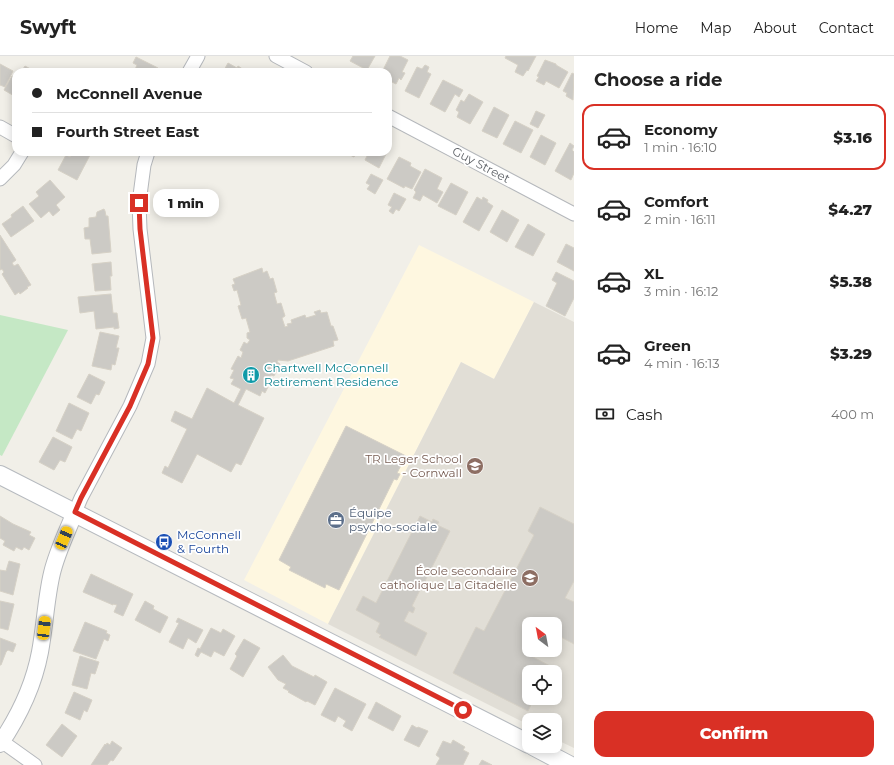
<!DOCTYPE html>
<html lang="en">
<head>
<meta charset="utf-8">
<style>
	:root { --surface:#fff; --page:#f2f2f2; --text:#222; --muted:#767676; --line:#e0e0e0; --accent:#d93025 }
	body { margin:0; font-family:Montserrat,sans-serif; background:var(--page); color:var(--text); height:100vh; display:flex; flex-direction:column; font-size:15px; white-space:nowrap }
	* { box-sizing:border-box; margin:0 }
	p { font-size:13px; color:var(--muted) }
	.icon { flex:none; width:22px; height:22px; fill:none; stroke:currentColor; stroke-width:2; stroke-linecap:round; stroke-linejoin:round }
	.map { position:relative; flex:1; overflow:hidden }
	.side { display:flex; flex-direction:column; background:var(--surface); width:320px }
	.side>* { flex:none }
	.banner { position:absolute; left:12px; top:12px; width:380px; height:88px; border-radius:12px; box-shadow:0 2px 10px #0003; display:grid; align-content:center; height:88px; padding:0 20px; background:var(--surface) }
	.needle { width:26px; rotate:328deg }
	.controls { position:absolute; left:522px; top:561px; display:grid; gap:8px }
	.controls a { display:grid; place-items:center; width:40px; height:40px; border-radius:8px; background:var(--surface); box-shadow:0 2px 10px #0003; font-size:20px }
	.end { position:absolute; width:18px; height:18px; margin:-9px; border:5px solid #d93025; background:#fff; box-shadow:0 0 0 2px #fff }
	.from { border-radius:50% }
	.bubble { position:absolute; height:28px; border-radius:12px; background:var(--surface); box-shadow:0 2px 10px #0003; font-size:13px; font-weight:800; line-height:28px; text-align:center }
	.car { position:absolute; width:12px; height:24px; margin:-12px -6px; border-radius:5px; box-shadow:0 0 3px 1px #0007; background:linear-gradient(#f5c518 24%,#345 0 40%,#f5c518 0 76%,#345 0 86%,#f5c518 0) }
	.banner b { display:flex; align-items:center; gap:14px; height:38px; font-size:15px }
	.banner b+b { border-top:1px solid var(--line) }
	.banner i { width:10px; height:10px; background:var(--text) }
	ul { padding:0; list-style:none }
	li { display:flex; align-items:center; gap:12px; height:66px; margin:0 8px 6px; padding:0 12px; border:2px solid transparent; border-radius:12px }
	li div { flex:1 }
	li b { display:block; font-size:15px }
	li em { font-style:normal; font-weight:800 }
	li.active { border-color:var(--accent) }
	li>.icon { width:36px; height:36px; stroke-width:1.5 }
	h2 { padding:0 20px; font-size:18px; line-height:48px }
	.pay { display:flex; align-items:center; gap:10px; height:44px; padding:0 20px; font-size:15px }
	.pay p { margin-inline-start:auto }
	.primary-button { display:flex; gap:8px; margin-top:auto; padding:8px 20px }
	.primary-button a { flex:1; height:46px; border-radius:12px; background:var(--accent); color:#fff; font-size:16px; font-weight:800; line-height:46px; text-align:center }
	header { display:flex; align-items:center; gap:24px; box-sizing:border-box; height:56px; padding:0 20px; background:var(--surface); border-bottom:1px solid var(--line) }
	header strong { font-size:19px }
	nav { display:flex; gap:22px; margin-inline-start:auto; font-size:14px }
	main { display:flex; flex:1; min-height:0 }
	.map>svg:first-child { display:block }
</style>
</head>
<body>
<header>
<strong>Swyft</strong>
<nav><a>Home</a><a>Map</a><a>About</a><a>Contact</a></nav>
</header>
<main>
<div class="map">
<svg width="574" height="709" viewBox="0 0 574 709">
	<rect width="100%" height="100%" fill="#f1efe8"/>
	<path fill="#fef7e0" d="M419,189l115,57 -40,77 -33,-17 -133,262 -84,-44z"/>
	<path fill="#e1ded6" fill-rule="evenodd" d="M534,246l40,20v426l-19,-9v-19h-26v5l-201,-101 133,-262 33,17zM529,568h26v26h-26zM529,616h26v26h-26z"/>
	<path fill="#c5e8c5" d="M0,259l68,15 -66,126 -2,-1z"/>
	<path fill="#cccac5" stroke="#d6d1c6" d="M353,0h22l-8,14 -17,-9z
		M390,0h10l8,4 -6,12 3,1 -4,7 -2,-2 -3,6 -8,-4v-8h-6z
		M506,0h30l-8,15 -1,-1 -4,6 -8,-4 3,-7 -13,-7z
		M136,1l22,11 -2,4h-22l3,-7 -4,-2z
		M545,4l11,4v1l12,7 -9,16 -13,-7 -2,4 -8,-4 3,-4 -2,-1z
		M228,7l9,5 1,-2 6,4v1l2,1h-23z
		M0,8l13,7 -8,16 -5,-2z
		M425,9l4,2 -2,5 4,2 -12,24 -14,-7 12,-24 5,2z
		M25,10l11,6h-15z
		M572,17l2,1 -1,26 -7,-4 1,-3 -4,-2z
		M12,20l4,2v19l-12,-7z
		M443,24l20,10 -4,7 -4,-3 -10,18 -15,-8z
		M469,38l14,8 -13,22 -13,-7 2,-5 -3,-2 5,-10 3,2z
		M494,51l15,8 -12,23 -15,-7z
		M536,55l9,4 -7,13 -8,-4z
		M515,65l18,9 -12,23 -18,-9z
		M541,79l15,8 -11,22 -15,-8z
		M570,87l4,3 -2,4 2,2v21l-3,7 -16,-9z
		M72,96h12l6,3 -13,25 -19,-10 8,-15 4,2z
		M344,96h16l-1,2 -3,-2 -2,5z
		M369,96h18l-8,16 -14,-8z
		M399,101l12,6 -1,3 11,6 -9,17 -7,-3 -1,2 -17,-9z
		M425,113l17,9 -5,11 6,3 -6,11 -14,-8 -3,6 -7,-3 3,-6 -2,-2z
		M371,118l12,6 -8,14 -8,-5 3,-4 -4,-2z
		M50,124l15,17 -9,8 4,5 -7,6 -4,-5 -8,7 -12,-14 10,-8 -3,-4z
		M451,127l17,9 -12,23 -18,-9z
		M394,137l12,6 -7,12 -3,-2 -3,5 -4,-3 3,-4 -4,-2z
		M477,141l5,3 1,-3 5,3 -1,2 6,4 -14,25 -16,-9z
		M23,150l11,15 -23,16 -9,-13 10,-7 -1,-2z
		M104,153l1,2 1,5h2l3,36 -19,2 -2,-15h-5l-1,-11 5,-1v-9l7,-1 1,-5z
		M502,154l17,10 -12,22 -17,-10z
		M528,168l17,10 -12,22 -18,-9z
		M0,179l16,25 -4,3 2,3 4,-2 13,21 -4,2 1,1 -8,6 -1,-2 -4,3 -13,-21 2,-2 -2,-3 -2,1z
		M566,188l8,4v23l-17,-9z
		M111,206l1,14h-2l1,14 -16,1 -3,-27z
		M262,212l1,5 4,-2 3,8 3,-1 4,14 -3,1 3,11 4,-1 4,13 -3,2 3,9 3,-1 -1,-2 5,-1 -1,-3 14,-5 1,3 10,-3 -2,-3 6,-2 1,3 6,-1 4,14h2l5,14 -5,1 1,5 -46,15 -10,-1 -1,2 3,2 -6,12 -3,-1 -6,11 3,1 -3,6 -3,-2 -2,5 -14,-7 -8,16 26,13 -23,47 -5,-2 -5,9 -34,-18 -15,29 -20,-10 3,-7 3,2 19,-39 -16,-8 4,-10 17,8 15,-31 27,15 7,-14 -10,-5 3,-5 -4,-1 4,-8 -3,-1 7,-13 3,2 2,-6 -3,-2 4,-8 3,2 3,-4 -3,-2v-5l3,-1 -4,-14 -4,1 -4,-13 3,-1 -4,-15 -3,1 -2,-6 3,-1 -2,-5z
		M556,216l18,9v17l-9,18 -19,-10 11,-23 -5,-3z
		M111,238l2,19h4l2,15 -5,1v-2l-18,2 -2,-18 -14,2 -2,-16z
		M100,276l19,4 -3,12h3l-4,17 -3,-1 -1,6 -19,-4z
		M89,318l16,8 -6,13 -3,-1 -5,10 -14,-7z
		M69,347l20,10 -8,18 -4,-2 -5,10 -16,-8z
		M346,370l60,30 -9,17 3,1 -3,6 -3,-1 -55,111 -13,-6 -1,4 -36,-18 2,-3 -12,-7z
		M53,381l19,10 -7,15 -5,-2 -6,10 -15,-8z
		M540,451l34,17v57l-9,17 9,4v42l-19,-10v-10h-26v26h7l-3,7 17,9 -3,6h-18v26h5l-6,13 -75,-38 23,-46 8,4 50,-96 -6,-4z
		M0,460l13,8 18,8 -2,3 6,3 -6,12 -5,-3 -2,3 -6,-3 -2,4 -11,-6 2,-4 -5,-3z
		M420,460l12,6 1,-3 6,3 -2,3 13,6 -25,50 3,1 -3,5 -3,-1 -10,20 3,2 -2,5 -4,-2 -5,10 23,12 -11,23 -37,-19 2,-2 -5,-3 4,-9 -24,-13 7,-14 13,7z
		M9,505l11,3 -7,31 -13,-4v-21l6,1z
		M91,518l42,20 -10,22 -9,-4 3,-7 -4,-1v1l-30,-13z
		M0,545l14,3 -6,26 -8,-2z
		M145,545l9,5 -1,3 15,8 -8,16 -25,-13z
		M178,562l25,12 -7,13 -8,-5 -5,11 -14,-7 10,-19 -3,-1z
		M85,566l22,9 -1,2 4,2 -2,6 -4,-2 -8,20 -23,-8z
		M211,572l10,5 2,-4 12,7 -11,20 -10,-5 -3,6 -10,-5 -3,5 -3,-2 3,-7 2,1z
		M0,582l16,6 -3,8 -5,-2 -2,2 -5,13h-1z
		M244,583l16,9 -17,29 -13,-8 7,-13 -2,-2z
		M283,599l9,11 22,11 1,-2 12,7 -12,23 -8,-4 -1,1 -18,-10 1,-1 -6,-3 3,-4 -8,-4 -10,-13z
		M80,600l19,6 -4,12 -4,-1 -4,16 -15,-4z
		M335,632l31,16 -14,27 -9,-5 3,-5 -8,-5 -3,6 -14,-7z
		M74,636l18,8 -5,12 -3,-2 -4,10 -15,-7z
		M376,646l25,14 -8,15 -25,-13z
		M62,668l15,12 -15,21 -16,-12z
		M412,669l5,3 1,-1 10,4 -9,16 -15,-7z
		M453,684l12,7 -2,3 6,3 -6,12h-27l4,-7 -4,-3 7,-14 8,3z
		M112,685l10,7 -9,13 -2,-1 -4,5h-16l14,-21 1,1 1,-2 3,2z
		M482,704l10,5h-13z"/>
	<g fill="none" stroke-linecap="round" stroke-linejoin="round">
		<g stroke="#b5b8bc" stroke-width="15">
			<path id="minor" d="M276,0l30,16
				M189,16l9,-16
				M388,60l186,98
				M0,71l16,9
				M0,123l14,-14 8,-13
				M75,456l6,-14 49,-92 18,-42 5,-26 -13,-109 -1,-26 5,-38 4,-13
				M0,684l35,25"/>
		</g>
		<g stroke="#b5b8bc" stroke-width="18">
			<path id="tertiary" d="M0,688c19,-28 34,-60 40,-92 5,-27 6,-54 12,-79 5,-21 15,-41 23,-61"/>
		</g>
		<g stroke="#b6babf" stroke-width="20">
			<path id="secondary" d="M0,419l529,269
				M533,690l36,19"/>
		</g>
		<use href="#minor" stroke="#fff" stroke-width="13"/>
		<use href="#tertiary" stroke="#fff" stroke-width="16"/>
		<use href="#secondary" stroke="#fff" stroke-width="18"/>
	</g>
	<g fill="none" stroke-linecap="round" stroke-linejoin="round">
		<path stroke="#d93025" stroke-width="5" d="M139,147l1,26 13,109 -5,26 -18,42 -49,92 -6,14 388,198"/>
	</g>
	<defs>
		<g id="building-disc" transform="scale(0.9)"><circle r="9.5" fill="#0f9aa8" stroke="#fff"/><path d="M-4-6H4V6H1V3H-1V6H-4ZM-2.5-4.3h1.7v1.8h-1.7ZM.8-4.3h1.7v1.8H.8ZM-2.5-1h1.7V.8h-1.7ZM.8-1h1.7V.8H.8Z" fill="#fff"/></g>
		<g id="school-disc" transform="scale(0.9)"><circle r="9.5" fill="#8d6e63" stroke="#fff"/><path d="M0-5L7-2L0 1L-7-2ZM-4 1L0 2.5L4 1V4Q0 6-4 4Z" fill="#fff"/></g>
		<g id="office-disc" transform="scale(0.9)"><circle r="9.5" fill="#5c6f8a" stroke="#fff"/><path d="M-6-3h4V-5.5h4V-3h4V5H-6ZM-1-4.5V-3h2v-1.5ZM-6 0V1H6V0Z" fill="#fff"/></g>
		<g id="bus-disc" transform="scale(0.9)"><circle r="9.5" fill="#1a4fb4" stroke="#fff"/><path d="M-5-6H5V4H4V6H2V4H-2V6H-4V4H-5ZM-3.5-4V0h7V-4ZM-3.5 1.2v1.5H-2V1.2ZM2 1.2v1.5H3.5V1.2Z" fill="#fff"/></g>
	</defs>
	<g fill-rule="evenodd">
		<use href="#building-disc" x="251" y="319"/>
		<use href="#school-disc" x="475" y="410"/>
		<use href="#office-disc" x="336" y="464"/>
		<use href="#bus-disc" x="164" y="486"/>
		<use href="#school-disc" x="530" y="522"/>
	</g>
	<g text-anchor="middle" stroke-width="3.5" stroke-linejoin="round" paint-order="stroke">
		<g font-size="12" fill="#5f6368" stroke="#fff">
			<text transform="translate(481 109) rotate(28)" y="4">Guy Street</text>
		</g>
		<g font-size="12" fill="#0d838f" stroke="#fff" text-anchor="start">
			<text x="264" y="316">Chartwell McConnell<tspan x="264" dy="14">Retirement Residence</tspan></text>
		</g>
		<g font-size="12" fill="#785e54" stroke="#fff" text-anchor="end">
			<text x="462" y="407">TR Leger School<tspan x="462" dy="14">- Cornwall</tspan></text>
			<text x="517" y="519">École secondaire<tspan x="517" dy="14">catholique La Citadelle</tspan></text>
		</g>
		<g font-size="12" fill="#4e5e75" stroke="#fff" text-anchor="start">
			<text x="349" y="461">Équipe<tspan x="349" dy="14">psycho-sociale</tspan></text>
		</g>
		<g font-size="12" fill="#164399" stroke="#fff" text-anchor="start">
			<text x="177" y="483">McConnell<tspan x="177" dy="14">&amp; Fourth</tspan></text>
		</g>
	</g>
</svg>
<div class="controls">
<a><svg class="needle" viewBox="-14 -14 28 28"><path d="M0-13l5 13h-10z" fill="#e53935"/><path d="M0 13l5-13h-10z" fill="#767676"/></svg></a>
<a><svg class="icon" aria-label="locate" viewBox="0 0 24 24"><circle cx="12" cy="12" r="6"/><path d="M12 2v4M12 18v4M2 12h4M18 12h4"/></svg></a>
<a><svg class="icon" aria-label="layers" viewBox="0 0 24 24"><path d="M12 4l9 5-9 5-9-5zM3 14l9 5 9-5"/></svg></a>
</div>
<i class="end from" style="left:463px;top:654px"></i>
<i class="end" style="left:139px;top:147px"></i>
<div class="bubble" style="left:153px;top:133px;width:66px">1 min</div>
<i class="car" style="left:64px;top:482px;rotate:23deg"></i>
<i class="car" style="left:44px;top:572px;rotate:7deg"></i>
<div class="banner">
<b><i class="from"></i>McConnell Avenue</b>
<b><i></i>Fourth Street East</b>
</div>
</div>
<section class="side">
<h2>Choose a ride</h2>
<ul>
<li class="active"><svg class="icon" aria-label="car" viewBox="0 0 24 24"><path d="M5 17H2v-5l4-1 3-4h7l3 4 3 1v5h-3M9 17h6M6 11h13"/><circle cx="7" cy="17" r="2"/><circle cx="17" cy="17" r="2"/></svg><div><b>Economy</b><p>1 min · 16:10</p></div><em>$3.16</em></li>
<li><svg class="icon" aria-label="car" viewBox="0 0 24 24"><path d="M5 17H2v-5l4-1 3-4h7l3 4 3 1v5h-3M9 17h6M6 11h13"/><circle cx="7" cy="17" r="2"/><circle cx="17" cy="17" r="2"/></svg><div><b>Comfort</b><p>2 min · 16:11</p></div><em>$4.27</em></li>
<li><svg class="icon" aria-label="car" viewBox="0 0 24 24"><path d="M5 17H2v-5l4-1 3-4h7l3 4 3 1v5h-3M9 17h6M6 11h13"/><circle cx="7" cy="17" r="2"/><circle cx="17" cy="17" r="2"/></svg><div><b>XL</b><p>3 min · 16:12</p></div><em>$5.38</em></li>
<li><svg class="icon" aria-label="car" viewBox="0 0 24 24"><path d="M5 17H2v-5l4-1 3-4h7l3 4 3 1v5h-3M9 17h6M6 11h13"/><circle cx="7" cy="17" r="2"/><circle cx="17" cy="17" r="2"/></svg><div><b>Green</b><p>4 min · 16:13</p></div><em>$3.29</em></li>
</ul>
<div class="pay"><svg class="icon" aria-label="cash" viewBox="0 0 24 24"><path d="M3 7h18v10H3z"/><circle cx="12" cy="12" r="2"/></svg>Cash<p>400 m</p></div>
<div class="primary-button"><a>Confirm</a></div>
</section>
</main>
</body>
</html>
